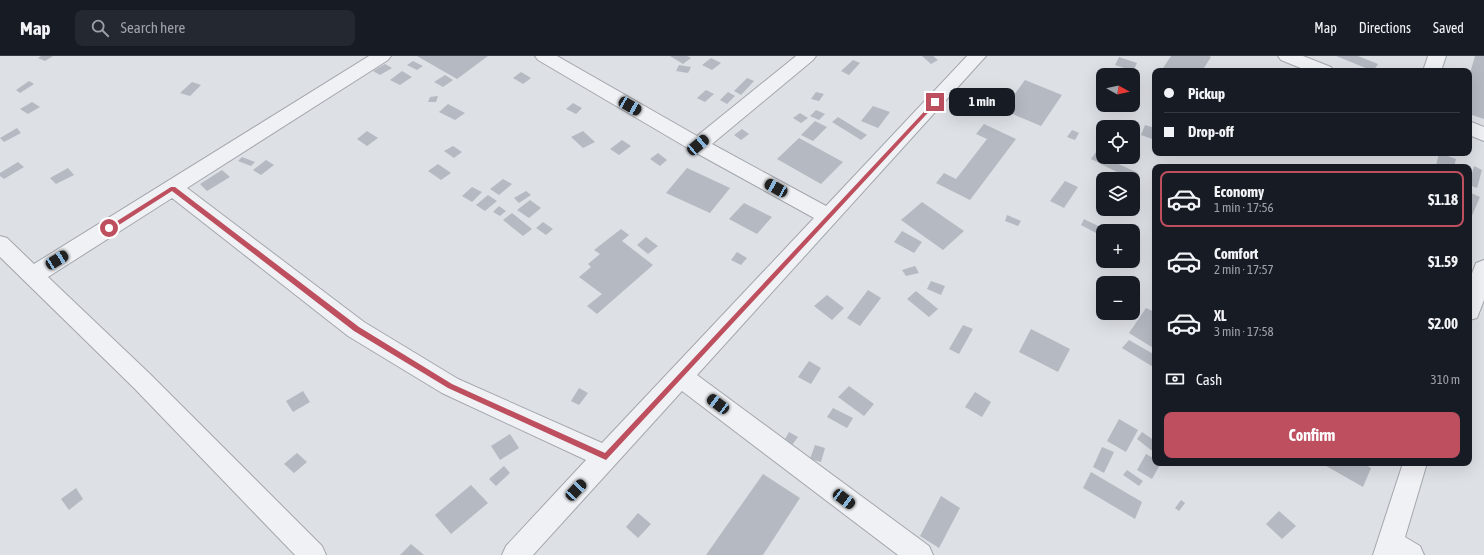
<!DOCTYPE html>
<html lang="en">
<head>
<meta charset="utf-8">
<style>
	:root { --surface:#171b24; --page:#242831; --text:#f1f3f6; --muted:#9ea1a6; --line:#363941; --accent:#bd4f5f }
	body { margin:0; font-family:"Asap Condensed",sans-serif; background:var(--page); color:var(--text); height:100vh; display:flex; flex-direction:column; font-size:15px; white-space:nowrap }
	* { box-sizing:border-box; margin:0 }
	p { font-size:13px; color:var(--muted) }
	.icon { flex:none; width:22px; height:22px; fill:none; stroke:currentColor; stroke-width:2; stroke-linecap:round; stroke-linejoin:round }
	.map { position:relative; flex:1; overflow:hidden }
	.details { position:absolute; left:1152px; top:108px; width:320px; height:302px; display:flex; flex-direction:column; background:var(--surface); border-radius:8px; box-shadow:0 4px 16px #0002 }
	.details>* { flex:none }
	.banner { position:absolute; left:1152px; top:12px; width:320px; height:88px; border-radius:8px; box-shadow:0 4px 16px #0002; display:grid; align-content:center; height:88px; padding:0 12px; background:var(--surface) }
	.needle { width:26px; rotate:98deg }
	.fabs { position:absolute; left:1096px; top:12px; display:grid; gap:8px }
	.fabs a { display:grid; place-items:center; width:44px; height:44px; border-radius:8px; background:var(--surface); box-shadow:0 4px 16px #0002; font-size:20px }
	.end { position:absolute; width:18px; height:18px; margin:-9px; border:5px solid #bd4f5f; background:#fff; box-shadow:0 0 0 2px #fff }
	.from { border-radius:50% }
	.bubble { position:absolute; height:28px; border-radius:8px; background:var(--surface); box-shadow:0 4px 16px #0002; font-size:13px; font-weight:700; line-height:28px; text-align:center }
	.car { position:absolute; width:12px; height:24px; margin:-12px -6px; border-radius:5px; box-shadow:0 0 3px 1px #0007; background:linear-gradient(#222 24%,#8ab4d8 0 40%,#222 0 76%,#8ab4d8 0 86%,#222 0) }
	.banner b { display:flex; align-items:center; gap:14px; height:38px; font-size:15px }
	.banner b+b { border-top:1px solid var(--line) }
	.banner i { width:10px; height:10px; background:var(--text) }
	ul { padding:7px 0 0; list-style:none }
	li { display:flex; align-items:center; gap:12px; height:56px; margin:0 8px 6px; padding:0 4px; border:2px solid transparent; border-radius:8px }
	li div { flex:1 }
	li b { display:block; font-size:15px }
	li em { font-style:normal; font-weight:700 }
	li.on { border-color:var(--accent) }
	li>.icon { width:36px; height:36px; stroke-width:1.5 }
	.pay { display:flex; align-items:center; gap:10px; height:44px; padding:0 12px; font-size:15px }
	.pay p { margin-inline-start:auto }
	.button { display:flex; gap:8px; margin-top:auto; padding:8px 12px }
	.button a { flex:1; height:46px; border-radius:8px; background:var(--accent); color:#fff; font-size:16px; font-weight:700; line-height:46px; text-align:center }
	header { display:flex; align-items:center; gap:24px; box-sizing:border-box; height:56px; padding:0 20px; background:var(--surface); border-bottom:1px solid var(--line) }
	header strong { font-size:19px }
	nav { display:flex; gap:22px; margin-inline-start:auto; font-size:14px }
	.search { width:280px; height:36px; background:var(--page); display:flex; align-items:center; gap:10px; box-sizing:border-box; padding:0 14px; border-radius:8px; color:var(--muted); font-size:15px }
	.map>svg:first-child { display:block }
</style>
</head>
<body>
<header>
<strong>Map</strong>
<div class="search"><svg class="icon" aria-label="search" viewBox="0 0 24 24"><circle cx="10" cy="10" r="6"/><path d="M15 15l6 6"/></svg>Search here</div>
<nav><a>Map</a><a>Directions</a><a>Saved</a></nav>
</header>
<div class="map">
<svg width="1484" height="499" viewBox="0 0 1484 499">
	<rect width="100%" height="100%" fill="#dde0e5"/>
	<path fill="#b5b9c1" d="M41,0h12l-8,5 -7,-3z
		M417,0h71l-31,23z
		M670,0h17l4,2 -8,6z
		M922,0h11l5,4 -7,4z
		M1171,0h38l2,1 -9,14h-41z
		M1336,0h22l20,8 -5,7z
		M1475,0h9v63l-15,-5v-37z
		M1119,1l18,6 -4,8 -18,-6z
		M711,2l10,5 -9,7 -10,-5z
		M853,4l7,3 -11,12 -8,-4z
		M413,5l10,5 -6,4 -10,-5z
		M385,8l7,4 -12,7 -7,-4z
		M679,9l12,2 -3,6 -12,-2z
		M402,15l10,6 -12,8 -10,-5z
		M521,16l10,6 -8,6 -10,-6z
		M445,19l8,5 -10,7 -9,-5z
		M747,22l7,3 -13,14 -7,-4z
		M1025,24l37,15 -21,31 -38,-16z
		M29,25l5,3 -14,9 -4,-3z
		M192,26l9,3 -11,11 -10,-3z
		M706,34l8,4 -9,8 -8,-4z
		M728,36l7,4 -8,8 -7,-4z
		M816,36l8,2 -5,7 -8,-2z
		M438,40l-2,6h-8l2,-5z
		M32,46l8,5 -12,7 -8,-5z
		M573,47l9,5 -6,6 -10,-5z
		M448,48l17,9 -10,7 -16,-8z
		M873,50l17,6 -12,16 -17,-7z
		M816,54l9,4 -6,6 -9,-4z
		M800,57l8,5 -7,5 -8,-5z
		M838,61l29,18 -6,5 -29,-18z
		M815,65l12,6 -14,14 -12,-6z
		M984,68l32,15 -46,61 -34,-17 8,-10 12,6 31,-40 -11,-5z
		M1145,69l10,3v12l-14,-5z
		M17,72l4,5 -17,9 -4,-4z
		M742,73l7,5 -8,6 -7,-5z
		M1072,74l7,3 -4,7 -8,-3z
		M367,75l11,7 -11,8 -10,-7z
		M583,75l12,11 -12,6 -12,-11z
		M799,82l44,24 -22,22 -44,-25z
		M622,84l9,6 -12,9 -9,-6z
		M453,90l9,6 -8,6 -10,-7z
		M1096,96l7,5 35,16 -4,6h-3l-40,-20z
		M658,97l9,7 -7,6 -10,-7z
		M1439,97l17,6 -2,8 -18,-1z
		M242,101l13,5 -4,4 -13,-5z
		M266,104l8,5 -13,10 -8,-5z
		M18,106l6,5 -20,12 -4,-3v-3z
		M438,108l13,9 -10,7 -13,-9z
		M1474,110l8,4 -5,18 -8,-3z
		M68,112l6,7 -18,9 -6,-6z
		M687,112l43,20 -20,25 -44,-20z
		M222,114l8,7 -23,14 -7,-7z
		M503,123l9,5 -13,11 -9,-6z
		M1065,125l13,6 -14,21 -14,-7z
		M472,131l10,5 -10,10 -10,-6z
		M526,135l5,4 -12,8 -5,-5z
		M1469,136l11,5 -9,21 -2,-1z
		M488,139l9,6 -12,10 -9,-6z
		M530,144l11,8 -12,10 -12,-8z
		M922,146l42,29 -21,19 -42,-30z
		M744,147l28,14 -15,17 -28,-15z
		M499,150l7,5 -6,5 -7,-4z
		M512,157l20,16 -9,7 -20,-16z
		M1007,159l14,6 -3,5 -13,-5z
		M1084,163l16,8 -4,6 -15,-8z
		M543,166l10,7 -7,6 -10,-7z
		M621,173l8,6 -7,6 31,24 -56,49 -10,-8 15,-12 -23,-17 12,-10 -3,-3 12,-10 -6,-4z
		M902,175l20,11 -8,11 -20,-11z
		M646,181l12,9 -10,8 -11,-9z
		M737,196l10,6 -6,7 -10,-5z
		M915,210l4,7 -13,3 -4,-6z
		M931,225l14,5 -4,9 -14,-6z
		M868,234l13,8 -21,28 -13,-8z
		M916,235l22,18 -9,8 -22,-18z
		M827,239l17,13 -12,12 -18,-14z
		M1146,252l9,4v37l-26,-16z
		M963,269l10,4 -14,25 -10,-5z
		M1031,273l39,20 -12,23 -39,-20z
		M1129,284l26,15v13l-33,-20z
		M809,305l12,7 -10,16 -13,-7z
		M849,330l25,18 -10,12 -26,-19z
		M579,332l9,5 -9,12 -8,-4z
		M303,335l7,11 -17,10 -7,-11z
		M975,336l16,10 -9,15 -17,-10z
		M833,352l20,10 -6,10 -20,-11z
		M1119,363l19,11 -12,22 -19,-11z
		M789,376l9,5 -6,8 -8,-4z
		M1142,376l13,9v12l-18,-14z
		M510,378l9,14 -19,12 -9,-14z
		M815,389l10,3 -4,14 -11,-3z
		M1102,391l12,5 -10,21 -11,-6z
		M297,397l10,9 -13,11 -10,-9z
		M1146,398l9,5v4h6l-9,16 -15,-9z
		M1321,407h41l9,5 -8,19z
		M504,410l6,7 -14,13 -7,-7z
		M1127,414l16,11 -4,5 -16,-11z
		M1091,416l51,30 -7,17 -52,-31z
		M763,418l37,24 -37,57h-57z
		M471,429l17,18 -37,31 -16,-19z
		M76,432l7,11 -14,11 -8,-11z
		M941,440l19,12 -21,40 -19,-12z
		M1181,444l4,3 -6,8 -4,-3z
		M1279,455l17,15 -14,13 -16,-15z
		M638,457l13,11 -13,14 -12,-11z
		M411,488l13,11h-24z"/>
	<g fill="none" stroke-linecap="round" stroke-linejoin="round">
		<g stroke="#a3a7ae" stroke-width="2">
			<path id="minor" d="M369,0h22l-3,4 -201,128 177,134 94,57 144,64 212,-225 -123,-68 -153,-90 -3,-4h22l140,80 99,-80h20l-3,4 -101,84 114,62 141,-150h19l-289,319 232,171 4,9h-35l-216,-164 -149,164h-31l4,-9 80,-86 -144,-67 -94,-57 -176,-138 -124,79 102,97 172,172 4,9h-31l-161,-167 -134,-131v-21l7,2 27,26z
				M1278,0h25l28,11 3,4h-26l-27,-11z
				M1428,0h18l-5,15h-18z
				M1469,65l15,6v14l-15,-6z
				M1484,204v40l-7,18 -8,2v-39l7,-18z
				M1403,407h24l-22,74 15,9 4,9h-51z"/>
		</g>
		<use href="#minor" fill="#eff1f4" fill-rule="evenodd"/>
	</g>
	<path fill="#bd4f5f" d="M935,44l2,3 -331,357 -158,-72 -94,-57 -182,-140 -61,39 -5,-2 65,-41h4l184,140 93,57 153,69z"/>
</svg>
<div class="fabs">
<a><svg class="needle" viewBox="-14 -14 28 28"><path d="M0-13l5 13h-10z" fill="#e53935"/><path d="M0 13l5-13h-10z" fill="#9ea1a6"/></svg></a>
<a><svg class="icon" aria-label="locate" viewBox="0 0 24 24"><circle cx="12" cy="12" r="6"/><path d="M12 2v4M12 18v4M2 12h4M18 12h4"/></svg></a>
<a><svg class="icon" aria-label="layers" viewBox="0 0 24 24"><path d="M12 4l9 5-9 5-9-5zM3 14l9 5 9-5"/></svg></a>
<a>+</a>
<a>−</a>
</div>
<i class="end from" style="left:109px;top:172px"></i>
<i class="end" style="left:935px;top:46px"></i>
<div class="bubble" style="left:949px;top:32px;width:66px">1 min</div>
<i class="car" style="left:630px;top:50px;rotate:120deg"></i>
<i class="car" style="left:698px;top:89px;rotate:50deg"></i>
<i class="car" style="left:776px;top:132px;rotate:299deg"></i>
<i class="car" style="left:57px;top:204px;rotate:58deg"></i>
<i class="car" style="left:718px;top:348px;rotate:307deg"></i>
<i class="car" style="left:576px;top:434px;rotate:43deg"></i>
<i class="car" style="left:844px;top:443px;rotate:127deg"></i>
<div class="banner">
<b><i class="from"></i>Pickup</b>
<b><i></i>Drop-off</b>
</div>
<section class="details">
<ul>
<li class="on"><svg class="icon" aria-label="car" viewBox="0 0 24 24"><path d="M5 17H2v-5l4-1 3-4h7l3 4 3 1v5h-3M9 17h6M6 11h13"/><circle cx="7" cy="17" r="2"/><circle cx="17" cy="17" r="2"/></svg><div><b>Economy</b><p>1 min · 17:56</p></div><em>$1.18</em></li>
<li><svg class="icon" aria-label="car" viewBox="0 0 24 24"><path d="M5 17H2v-5l4-1 3-4h7l3 4 3 1v5h-3M9 17h6M6 11h13"/><circle cx="7" cy="17" r="2"/><circle cx="17" cy="17" r="2"/></svg><div><b>Comfort</b><p>2 min · 17:57</p></div><em>$1.59</em></li>
<li><svg class="icon" aria-label="car" viewBox="0 0 24 24"><path d="M5 17H2v-5l4-1 3-4h7l3 4 3 1v5h-3M9 17h6M6 11h13"/><circle cx="7" cy="17" r="2"/><circle cx="17" cy="17" r="2"/></svg><div><b>XL</b><p>3 min · 17:58</p></div><em>$2.00</em></li>
</ul>
<div class="pay"><svg class="icon" aria-label="cash" viewBox="0 0 24 24"><path d="M3 7h18v10H3z"/><circle cx="12" cy="12" r="2"/></svg>Cash<p>310 m</p></div>
<div class="button"><a>Confirm</a></div>
</section>
</div>
</body>
</html>
